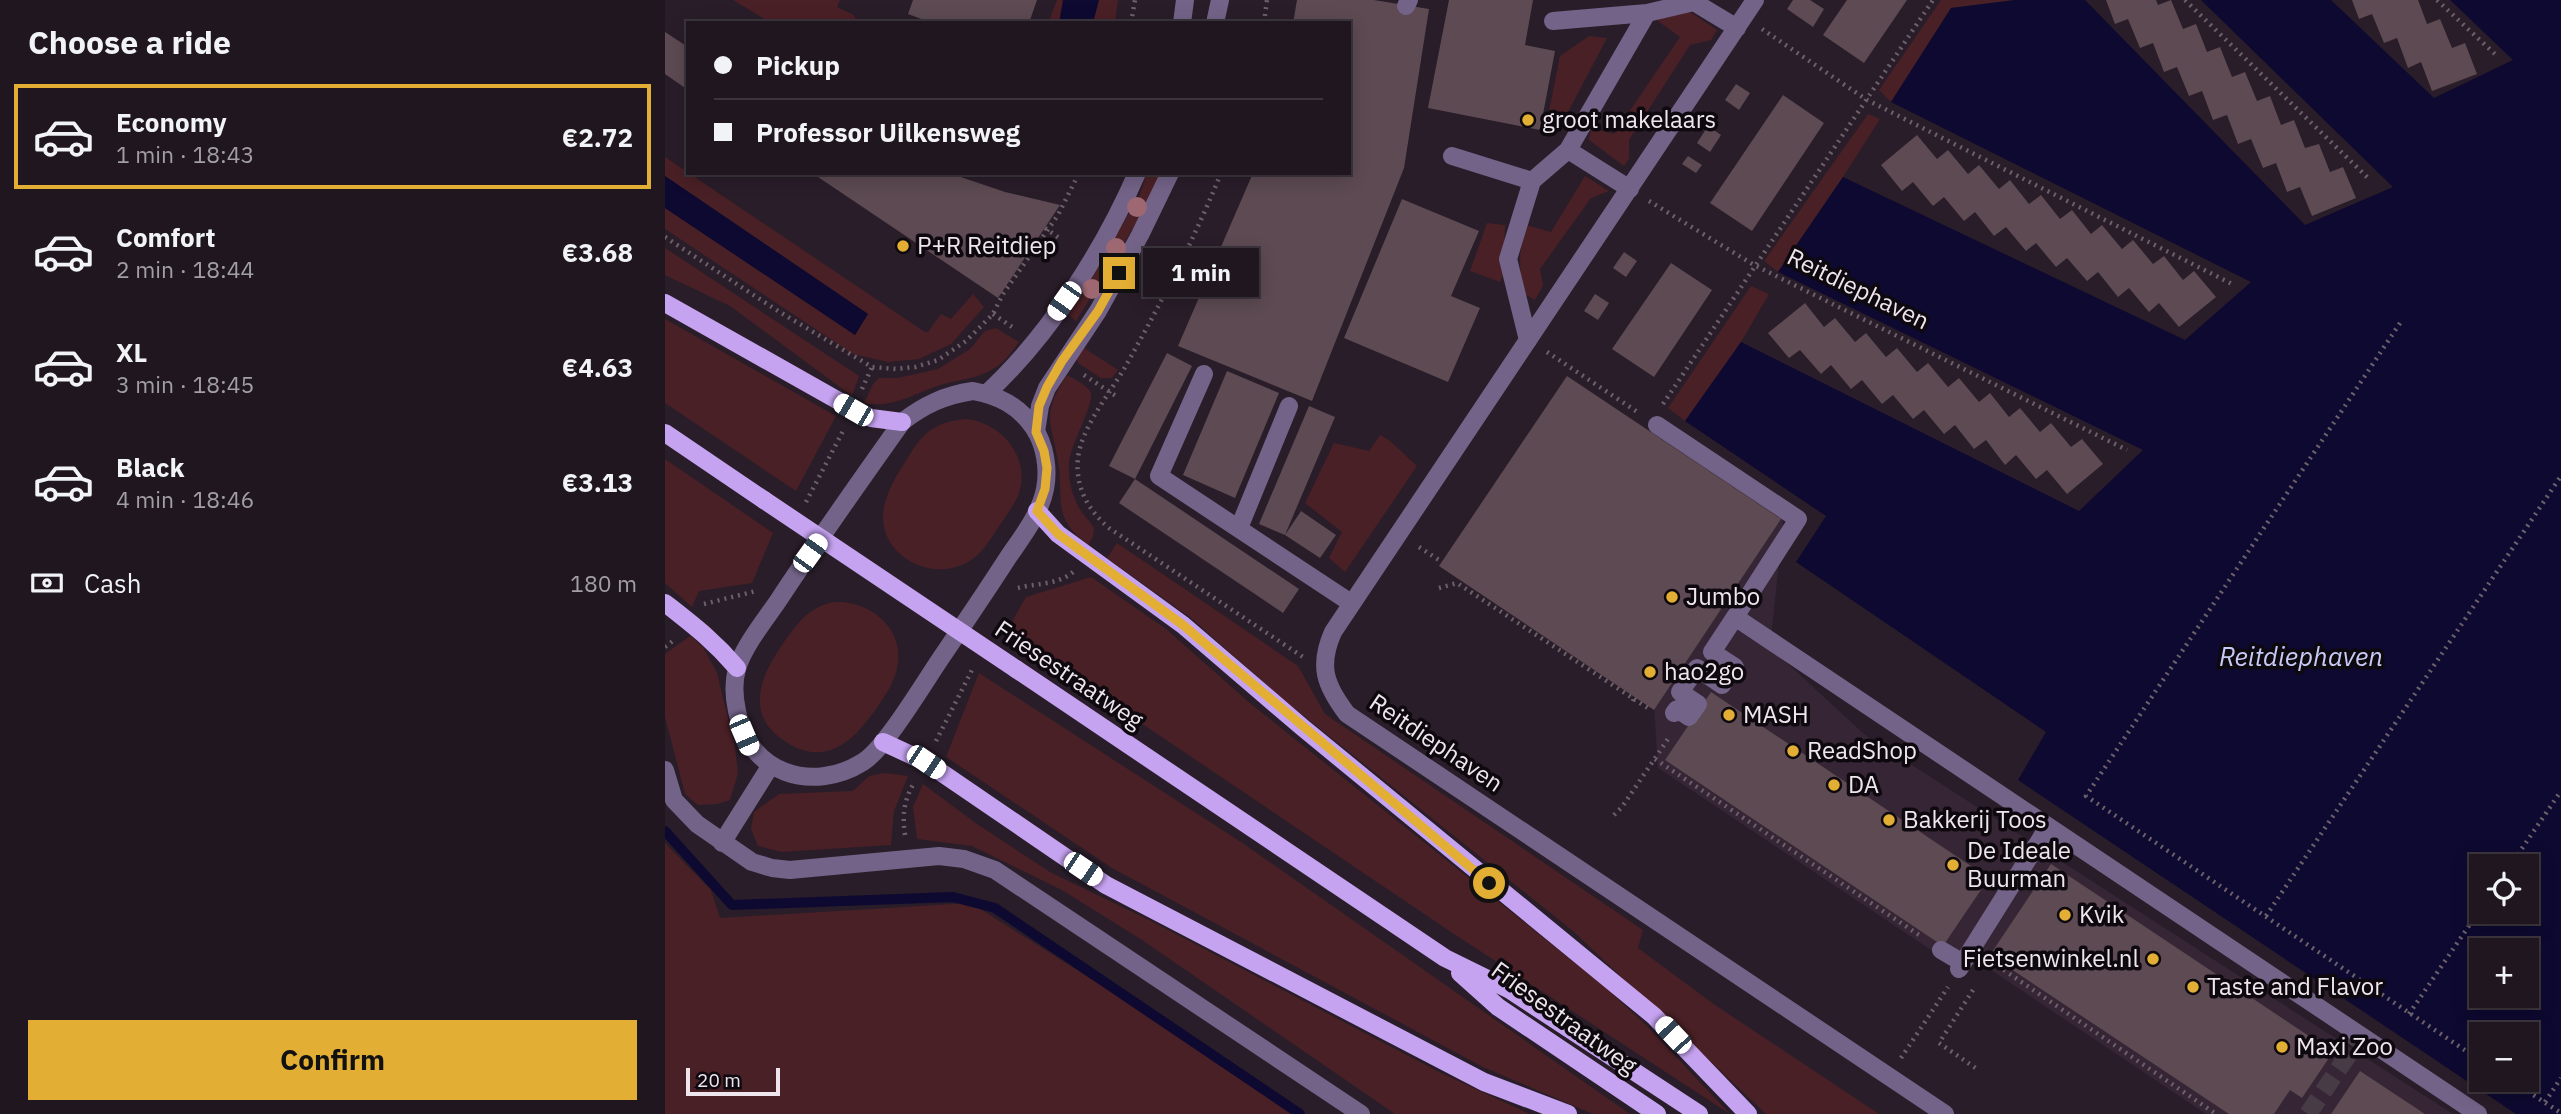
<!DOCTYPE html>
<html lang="en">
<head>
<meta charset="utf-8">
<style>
	:root { --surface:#1f161f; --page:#2c232c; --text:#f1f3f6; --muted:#a19fa4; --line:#3c353d; --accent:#e3ae34 }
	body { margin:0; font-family:"IBM Plex Sans",sans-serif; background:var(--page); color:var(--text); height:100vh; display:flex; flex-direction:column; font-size:26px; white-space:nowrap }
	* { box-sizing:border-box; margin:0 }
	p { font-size:23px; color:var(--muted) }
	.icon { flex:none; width:38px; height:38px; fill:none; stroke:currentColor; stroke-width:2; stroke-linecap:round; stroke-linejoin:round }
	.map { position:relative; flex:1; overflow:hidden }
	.drawer { display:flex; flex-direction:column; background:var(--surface); width:665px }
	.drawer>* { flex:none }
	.top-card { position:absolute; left:21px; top:21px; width:665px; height:154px; border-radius:0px; box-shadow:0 4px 18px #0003,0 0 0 2px var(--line); display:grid; align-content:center; height:154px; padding:0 28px; background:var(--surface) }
	.fabs { position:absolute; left:1804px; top:854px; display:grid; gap:14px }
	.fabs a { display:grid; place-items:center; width:70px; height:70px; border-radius:0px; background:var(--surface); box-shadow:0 4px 18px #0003,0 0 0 2px var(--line); font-size:35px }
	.scale { position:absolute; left:21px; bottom:18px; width:94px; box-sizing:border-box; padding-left:7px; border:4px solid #eee5ed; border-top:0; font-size:19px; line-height:24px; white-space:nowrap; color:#eee5ed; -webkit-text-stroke:5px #0e090e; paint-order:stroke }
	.end { position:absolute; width:32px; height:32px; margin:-16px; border:9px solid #e3ae34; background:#111; box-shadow:0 0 0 4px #111 }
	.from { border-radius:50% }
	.bubble { position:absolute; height:49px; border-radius:0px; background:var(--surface); box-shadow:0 4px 18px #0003,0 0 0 2px var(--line); font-size:23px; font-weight:800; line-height:49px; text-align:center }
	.car { position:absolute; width:21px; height:42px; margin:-21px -10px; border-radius:9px; box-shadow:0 0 5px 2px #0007; background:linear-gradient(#fff 24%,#345 0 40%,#fff 0 76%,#345 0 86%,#fff 0) }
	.top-card b { display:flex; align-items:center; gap:24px; height:66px; font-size:26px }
	.top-card b+b { border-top:2px solid var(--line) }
	.top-card i { width:18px; height:18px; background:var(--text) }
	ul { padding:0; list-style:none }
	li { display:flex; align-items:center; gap:21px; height:105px; margin:0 14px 10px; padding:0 14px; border:4px solid transparent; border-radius:0px }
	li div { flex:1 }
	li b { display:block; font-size:26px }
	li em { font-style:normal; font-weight:800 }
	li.on { border-color:var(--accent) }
	li>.icon { width:63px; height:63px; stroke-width:1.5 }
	h2 { padding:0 28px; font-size:32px; line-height:84px }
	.pay { display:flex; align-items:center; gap:18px; height:77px; padding:0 28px; font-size:26px }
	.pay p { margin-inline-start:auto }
	.primary-button { display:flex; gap:14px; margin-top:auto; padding:14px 28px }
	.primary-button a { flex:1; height:80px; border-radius:0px; background:var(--accent); color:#111; font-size:28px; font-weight:800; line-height:80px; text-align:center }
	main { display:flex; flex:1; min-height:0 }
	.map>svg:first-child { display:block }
</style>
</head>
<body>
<main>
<section class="drawer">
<h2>Choose a ride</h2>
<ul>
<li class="on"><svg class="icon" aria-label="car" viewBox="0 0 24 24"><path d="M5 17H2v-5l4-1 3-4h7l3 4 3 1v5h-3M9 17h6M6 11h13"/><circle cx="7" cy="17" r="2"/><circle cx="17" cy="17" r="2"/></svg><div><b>Economy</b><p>1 min · 18:43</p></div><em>€2.72</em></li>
<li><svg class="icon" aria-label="car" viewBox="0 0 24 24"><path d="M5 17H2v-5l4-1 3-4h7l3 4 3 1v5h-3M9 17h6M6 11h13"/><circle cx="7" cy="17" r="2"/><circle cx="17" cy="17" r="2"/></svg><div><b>Comfort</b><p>2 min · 18:44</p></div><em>€3.68</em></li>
<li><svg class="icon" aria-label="car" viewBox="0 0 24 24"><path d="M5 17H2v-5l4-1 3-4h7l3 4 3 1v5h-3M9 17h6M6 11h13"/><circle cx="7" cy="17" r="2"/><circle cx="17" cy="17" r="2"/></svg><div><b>XL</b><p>3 min · 18:45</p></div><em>€4.63</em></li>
<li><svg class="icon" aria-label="car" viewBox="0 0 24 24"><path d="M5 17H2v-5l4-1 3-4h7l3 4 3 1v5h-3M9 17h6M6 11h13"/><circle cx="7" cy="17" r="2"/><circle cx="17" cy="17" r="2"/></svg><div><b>Black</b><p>4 min · 18:46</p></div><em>€3.13</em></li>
</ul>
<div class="pay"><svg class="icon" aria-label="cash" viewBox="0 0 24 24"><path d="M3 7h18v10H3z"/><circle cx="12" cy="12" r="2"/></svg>Cash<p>180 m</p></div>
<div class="primary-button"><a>Confirm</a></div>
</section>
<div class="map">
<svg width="1896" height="1114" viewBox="0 0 1896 1114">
	<rect width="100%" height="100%" fill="#291d29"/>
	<path fill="#362535" d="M1019,453l100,61 -14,133 94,87 589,380h-247l-230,-154 -9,14 -309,-206 -4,-62 -80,-57z"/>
	<path fill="#492025" d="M68,0h107l-3,7 17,8 2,5 -1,3h-84z
		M392,0h61l-3,23h-67z
		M1276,0h74l-64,8 -60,94 -12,-12z
		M1025,12l27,18 -6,10 -21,5 -61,95v19l-5,7 -35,-26 2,-12 23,6 66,-97 -25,-18 17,-6z
		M924,36l18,2 -51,97 -11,-4 15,-75z
		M1203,114l12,5 -37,58 -65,95 -14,-11z
		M0,157l260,175h3l13,-18 10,5 22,-25 11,13 -33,37 -32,15 -31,3 -35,-8 -188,-125v-21l190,127 13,-21 -203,-138z
		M482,173h14l-24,49 -61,99 -8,-7 71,-117z
		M920,176l24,15 -18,7 -51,71 3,17 -8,14 -14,-8 -1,-37 6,-30 25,7z
		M822,223l18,2 -2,49 -3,8 -30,-11z
		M0,248l194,128 -7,20 -122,-90 -65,-31z
		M1086,286l18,8 -28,48 -56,79 -17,-13z
		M0,319l171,97 -40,75 -131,-88z
		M331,328l23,14c-7,10 -15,21 -26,27 -16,10 -34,10 -52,16 -27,8 -48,24 -77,18l9,-19 6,-6h19l40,-9 32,-20 15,-18z
		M419,348l34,22 -6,8h-11l-23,-15 -1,-4z
		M402,375c7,4 18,9 23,16 7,9 -20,53 -21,72 -1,16 3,34 12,48 4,6 10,11 13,17l-1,9 -5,8c-35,-28 -25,-40 -29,-77 -6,-44 -20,-51 8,-93z
		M301,419c37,4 66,40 52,77 -5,11 -13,21 -20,32 -7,10 -13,21 -23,29 -23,19 -58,15 -78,-6 -28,-30 -8,-64 10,-92 7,-11 13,-22 24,-29 10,-7 23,-10 35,-11z
		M715,435l9,5 28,26 -72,106 -16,-14 13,-26 -37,-29 29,-60 35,8z
		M0,459l108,74 -21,50 -53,8 -7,16 -27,-24z
		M452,543l181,123 27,48 318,216 -5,18 77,57 164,109h-113l-193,-183 -294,-235 -88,-78 -84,-60z
		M426,577l75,52 85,75 354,283 41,38 84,89 -276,-180 -448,-302 20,-35z
		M169,602c36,-2 72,27 63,66 -3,15 -11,26 -19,38 -22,32 -50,63 -92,36 -42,-26 -26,-65 -4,-97 15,-21 26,-38 52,-43z
		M25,636l13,11 14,26 18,74 3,26 -8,27 -13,4 -19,1 -13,-11 -20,-77v-63z
		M314,673l262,169 389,272h-37l-110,-47 -371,-199 -166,-111z
		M220,773l23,3 -14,35 -3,34 -110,7 -23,-6 -7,-17 3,-17 25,-18 74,-3 16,-15z
		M258,784l54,40 73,48 103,50 288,151 89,41h-135l-253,-174 -80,-50 -90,-44 -55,-7 -4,-32z
		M0,843l46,47 9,28 251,-15 209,132 115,79h-630z"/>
	<path fill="#0e0930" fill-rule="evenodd" d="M398,0h36l-6,23h-34z
		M1350,0h70l220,225 88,-38 -192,-187h130l103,98 79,-38 -63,-60h111v1114h-45l-498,-334 28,-48 -250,-170 30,-46 -141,-95 56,-79 338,169 64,-61 -365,-178 65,-95 342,163 66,-58 -360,-180 60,-94zM1862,866v46h-46v-46zM1816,950h46v46h-46zM1816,1034h46v46h-46z
		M0,176l203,138 -13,21 -190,-127z"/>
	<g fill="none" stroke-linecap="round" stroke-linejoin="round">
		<path stroke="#0e0930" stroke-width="10" d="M0,831l67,74 221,-8 42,11 305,206"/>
	</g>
	<path fill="#5d4a52" d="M248,0h124l-8,23h-97l-24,-9z
		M632,0h77l55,9 -25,159 -92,233 -134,-55 75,-173h96v-150h-56z
		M784,0h84l-8,45 30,6 -15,79 -112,-22z
		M1128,0h17l14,9 -11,18 -26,-18z
		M1182,0h60l-43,63 -41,-28z
		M1441,0h50l2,5 13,-5 12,29 13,-5 11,28 13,-5 12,30 13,-5 12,29 13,-5 11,29 13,-5 11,28 14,-4 11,28 13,-5 13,31 -44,18 -12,-29 -13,5 -11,-29 -13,5 -12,-29 -13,5 -11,-29 -14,5 -11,-29 -13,5 -12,-29 -13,5 -11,-29 -13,5 -12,-29 -13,5z
		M1687,0h66l9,24 13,-5 12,29 13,-5 12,31 -45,17 -11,-29 -13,6 -11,-30 -13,5 -12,-29 -13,5z
		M0,32l23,15v43l-23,-16z
		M1071,84l14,9 -11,17 -14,-10z
		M1118,95l41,28 -72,108 -42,-28z
		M1043,126l13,9 -11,17 -13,-9z
		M1252,135l20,24 11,-9 20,24 11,-9 20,24 11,-9 19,24 12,-9 19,24 12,-9 19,24 11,-9 20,24 11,-9 20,24 11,-8 19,24 11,-9 22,26 -37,30 -20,-24 -10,9 -20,-24 -11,9 -20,-25 -11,9 -20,-23 -11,9 -20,-24 -10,8 -20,-24 -12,9 -19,-24 -11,9 -20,-24 -11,9 -20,-24 -11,9 -21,-26z
		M1023,156l14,9 -6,8 -14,-9z
		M147,173h137l56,19 55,13 -62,93z
		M737,199l77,32 -28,65 29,12 -32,74 -104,-44z
		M959,252l13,9 -11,16 -13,-9z
		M1006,263l41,27 -58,87 -42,-28z
		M930,294l14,9 -11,17 -14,-9z
		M1140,303l19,24 11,-9 20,24 11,-9 20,24 11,-9 20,24 11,-9 20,24 11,-9 20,24 11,-9 19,24 11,-9 20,24 11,-9 20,24 11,-8 21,25 -36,30 -20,-24 -11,9 -20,-24 -11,10 -19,-25 -12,9 -19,-24 -11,9 -20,-24 -11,9 -20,-24 -11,9 -20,-24 -11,9 -20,-24 -10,9 -21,-24 -11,8 -21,-25z
		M502,353l25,13 -57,113 -26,-13z
		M562,371l52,22 -44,105 -52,-23z
		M902,376l214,143 -127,191 -215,-144z
		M644,406l26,11 -50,118 -26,-11z
		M470,479l164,110 -16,24 -164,-110z
		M636,511l35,24 -16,23 -35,-23z
		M1046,692l278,186 -46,68 -278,-186z
		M1386,864l282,188 -31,46 -12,-8 -16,24h-45l-239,-159z
		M1695,1071l65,43h-94z"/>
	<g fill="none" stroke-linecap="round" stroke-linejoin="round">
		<path stroke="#473b46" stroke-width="18" stroke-dasharray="18 9" stroke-linecap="butt" d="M1643,1114l53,-78"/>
		<path stroke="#6c616b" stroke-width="4.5" stroke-dasharray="2 5" stroke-linecap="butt" d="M1520,0l185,180
			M1772,0l60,56
			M466,23l4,-23
			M599,23l3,-23
			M1097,29l105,71 367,185
			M556,173c-27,67 -61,132 -97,196 -15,25 -43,60 -46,89 -3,29 10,52 31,70l194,129
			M984,201l105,64 373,185
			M380,228l17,12
			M0,237l113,74 94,56 24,2 19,-2 23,-7 28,-19 27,-27 10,-20 55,-79 21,-42
			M328,314l22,15
			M1735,323l-314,473 395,265
			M882,352l92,61
			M419,375l35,23
			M197,389l10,-22
			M998,404l270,-404
			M141,502l38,-73
			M754,547l23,15
			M353,588c18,-5 40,-3 55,-16
			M774,588l18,-5 177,116 -3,7
			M39,604l52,-13
			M0,647l9,-7
			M969,699l17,11
			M271,741l37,-73
			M990,759l267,178
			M949,815l8,-8 48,-71
			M240,835c-3,-20 -1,-35 9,-52
			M1845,866l51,-75
			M1601,916l295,-440
			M1327,962l224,152
			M1308,990l-34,53 38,26
			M1744,1014l72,-106
			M1236,1058l47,-71
			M1845,1080l51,33
			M1880,1102l16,-24"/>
		<path stroke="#736388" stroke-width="18" d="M741,6l3,-6
			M888,21l94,-8
			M903,150l62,39
			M787,156l80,25
			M863,340l-20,-81 24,-78 36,-31 79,-137 47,-11 43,26
			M539,374l-45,102 192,127
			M574,528l50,-122"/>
		<path stroke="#736388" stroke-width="18" d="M992,425l141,94 -63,98
			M1009,713l3,-4 12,8 9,-13 -18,-12 17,-24 25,17 13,-18 -23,-15 23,-35 743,497
			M1276,950l22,13
			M1294,969l89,-142"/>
		<path stroke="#736388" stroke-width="18" d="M1090,0l-422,632c-15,34 -8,53 14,82l598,400
			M0,770l9,30 23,24 55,38 20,6 18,2 149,-14 25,3 31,11 366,244
			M57,843l49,-78"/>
		<path stroke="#736388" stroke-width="18" d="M517,23l3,-23
			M550,23l5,-23
			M308,391c26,5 45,14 61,37 11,17 15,41 11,61 -5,26 -24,49 -38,70 -20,31 -41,62 -62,93 -17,24 -59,96 -82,110 -51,32 -115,11 -126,-51 -3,-14 -4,-28 0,-42 6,-22 28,-49 41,-68 40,-61 82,-120 124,-179 22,-17 43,-27 71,-31z
			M321,394c63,-58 117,-143 151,-221
			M371,432l4,-26 7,-18 51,-77 42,-76 30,-62"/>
		<path stroke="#c6a3f1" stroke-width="18" d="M0,303l188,106 18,9 31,4
			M0,433l99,67
			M372,511l21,23 125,91 119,102 352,289 94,98
			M0,603c28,22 48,37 72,65
			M351,669l429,289 65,32 189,124
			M218,742l43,20 180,123 378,197 84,32
			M795,973l38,34 159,107"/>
		<path stroke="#c6a3f1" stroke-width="18" d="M99,500l252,169"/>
	</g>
	<g fill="#9d6871">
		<circle cx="472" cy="207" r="10"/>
		<circle cx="451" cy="248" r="10"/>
		<circle cx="427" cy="289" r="10"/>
	</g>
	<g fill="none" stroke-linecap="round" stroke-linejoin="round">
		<path stroke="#e3ae34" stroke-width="9" d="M454,273l-21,38 -36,50 -15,26 -8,19 -3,26 8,19 3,17 -2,21 -8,22 21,23 125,91 306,258"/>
	</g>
	<g fill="#e3ae34" stroke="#0e090e" stroke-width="2.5">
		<circle cx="863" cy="120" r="7"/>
		<circle cx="238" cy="246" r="7"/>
		<circle cx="1007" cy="597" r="7"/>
		<circle cx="985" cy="672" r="7"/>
		<circle cx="1064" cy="715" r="7"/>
		<circle cx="1128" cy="751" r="7"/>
		<circle cx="1169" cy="785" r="7"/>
		<circle cx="1224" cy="820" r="7"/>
		<circle cx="1288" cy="865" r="7"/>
		<circle cx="1400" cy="915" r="7"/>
		<circle cx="1488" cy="959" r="7"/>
		<circle cx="1528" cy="987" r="7"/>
		<circle cx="1617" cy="1047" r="7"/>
	</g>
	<g text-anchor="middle" stroke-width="7" stroke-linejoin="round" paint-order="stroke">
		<g font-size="24" fill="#eee5ed" stroke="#0e090e" text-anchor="start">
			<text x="877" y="128">groot makelaars</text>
			<text x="252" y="254">P+R Reitdiep</text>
			<text x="1021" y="605">Jumbo</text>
			<text x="999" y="680">hao2go</text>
			<text x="1078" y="723">MASH</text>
			<text x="1142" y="759">ReadShop</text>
			<text x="1183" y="793">DA</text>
			<text x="1238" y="828">Bakkerij Toos</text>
			<text x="1302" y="859">De Ideale<tspan x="1302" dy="28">Buurman</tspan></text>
			<text x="1414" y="923">Kvik</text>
			<text x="1474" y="967" text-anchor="end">Fietsenwinkel.nl</text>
			<text x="1542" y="995">Taste and Flavor</text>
			<text x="1631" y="1055">Maxi Zoo</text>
		</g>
		<g font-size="24" fill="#eee5ed" stroke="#0e090e">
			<text transform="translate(1193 289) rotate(26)" y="8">Reitdiephaven</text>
			<text transform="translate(404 675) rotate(34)" y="8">Friesestraatweg</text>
			<text transform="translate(771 743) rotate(34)" y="8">Reitdiephaven</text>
			<text transform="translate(899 1018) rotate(36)" y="8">Friesestraatweg</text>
		</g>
		<g font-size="26" font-style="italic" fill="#c6caf7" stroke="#0e090e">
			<text x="1636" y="666">Reitdiephaven</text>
		</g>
	</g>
</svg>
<div class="fabs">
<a><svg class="icon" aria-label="locate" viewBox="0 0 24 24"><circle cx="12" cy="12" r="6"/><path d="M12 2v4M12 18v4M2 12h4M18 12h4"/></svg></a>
<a>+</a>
<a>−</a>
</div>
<div class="scale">20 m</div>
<i class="end from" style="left:824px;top:883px"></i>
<i class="end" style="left:454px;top:273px"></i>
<div class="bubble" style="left:478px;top:248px;width:116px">1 min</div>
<i class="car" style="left:399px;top:301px;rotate:215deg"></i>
<i class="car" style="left:188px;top:410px;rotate:300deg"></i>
<i class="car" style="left:145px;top:553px;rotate:36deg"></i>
<i class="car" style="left:79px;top:735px;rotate:157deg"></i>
<i class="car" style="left:261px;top:762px;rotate:124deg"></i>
<i class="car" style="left:418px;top:869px;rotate:124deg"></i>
<i class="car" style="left:1008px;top:1035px;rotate:317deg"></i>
<div class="top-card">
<b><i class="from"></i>Pickup</b>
<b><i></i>Professor Uilkensweg</b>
</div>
</div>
</main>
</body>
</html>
